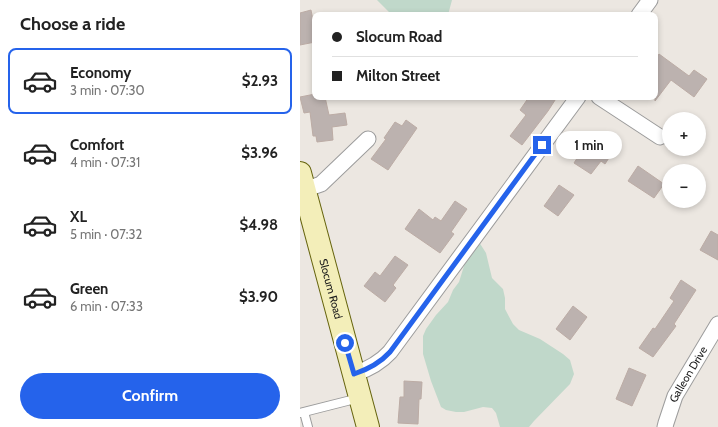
<!DOCTYPE html>
<html lang="en">
<head>
<meta charset="utf-8">
<style>
	:root { --surface:#fff; --page:#f2f2f2; --text:#222; --muted:#767676; --line:#e0e0e0; --accent:#2563eb }
	body { margin:0; font-family:Cabin,sans-serif; background:var(--page); color:var(--text); height:100vh; display:flex; flex-direction:column; font-size:15px; white-space:nowrap }
	* { box-sizing:border-box; margin:0 }
	p { font-size:13px; color:var(--muted) }
	.icon { flex:none; width:22px; height:22px; fill:none; stroke:currentColor; stroke-width:2; stroke-linecap:round; stroke-linejoin:round }
	.map { position:relative; flex:1; overflow:hidden }
	.sheet { display:flex; flex-direction:column; background:var(--surface); width:300px }
	.sheet>* { flex:none }
	.hud { position:absolute; left:12px; top:12px; width:346px; height:88px; border-radius:8px; box-shadow:0 2px 6px #0003; display:grid; align-content:center; height:88px; padding:0 20px; background:var(--surface) }
	.controls { position:absolute; left:362px; top:112px; display:grid; gap:8px }
	.controls a { display:grid; place-items:center; width:44px; height:44px; border-radius:50%; background:var(--surface); box-shadow:0 2px 6px #0003; font-size:20px }
	.end { position:absolute; width:18px; height:18px; margin:-9px; border:5px solid #2563eb; background:#fff; box-shadow:0 0 0 2px #fff }
	.from { border-radius:50% }
	.bubble { position:absolute; height:28px; border-radius:14px; background:var(--surface); box-shadow:0 2px 6px #0003; font-size:13px; font-weight:700; line-height:28px; text-align:center }
	.hud b { display:flex; align-items:center; gap:14px; height:38px; font-size:15px }
	.hud b+b { border-top:1px solid var(--line) }
	.hud i { width:10px; height:10px; background:var(--text) }
	ul { padding:0; list-style:none }
	li { display:flex; align-items:center; gap:12px; height:66px; margin:0 8px 6px; padding:0 12px; border:2px solid transparent; border-radius:8px }
	li div { flex:1 }
	li b { display:block; font-size:15px }
	li em { font-style:normal; font-weight:700 }
	li.active { border-color:var(--accent) }
	li>.icon { width:36px; height:36px; stroke-width:1.5 }
	h2 { padding:0 20px; font-size:18px; line-height:48px }
	.primary-button { display:flex; gap:8px; margin-top:auto; padding:8px 20px }
	.primary-button a { flex:1; height:46px; border-radius:24px; background:var(--accent); color:#fff; font-size:16px; font-weight:700; line-height:46px; text-align:center }
	main { display:flex; flex:1; min-height:0 }
	.map>svg:first-child { display:block }
</style>
</head>
<body>
<main>
<section class="sheet">
<h2>Choose a ride</h2>
<ul>
<li class="active"><svg class="icon" aria-label="car" viewBox="0 0 24 24"><path d="M5 17H2v-5l4-1 3-4h7l3 4 3 1v5h-3M9 17h6M6 11h13"/><circle cx="7" cy="17" r="2"/><circle cx="17" cy="17" r="2"/></svg><div><b>Economy</b><p>3 min · 07:30</p></div><em>$2.93</em></li>
<li><svg class="icon" aria-label="car" viewBox="0 0 24 24"><path d="M5 17H2v-5l4-1 3-4h7l3 4 3 1v5h-3M9 17h6M6 11h13"/><circle cx="7" cy="17" r="2"/><circle cx="17" cy="17" r="2"/></svg><div><b>Comfort</b><p>4 min · 07:31</p></div><em>$3.96</em></li>
<li><svg class="icon" aria-label="car" viewBox="0 0 24 24"><path d="M5 17H2v-5l4-1 3-4h7l3 4 3 1v5h-3M9 17h6M6 11h13"/><circle cx="7" cy="17" r="2"/><circle cx="17" cy="17" r="2"/></svg><div><b>XL</b><p>5 min · 07:32</p></div><em>$4.98</em></li>
<li><svg class="icon" aria-label="car" viewBox="0 0 24 24"><path d="M5 17H2v-5l4-1 3-4h7l3 4 3 1v5h-3M9 17h6M6 11h13"/><circle cx="7" cy="17" r="2"/><circle cx="17" cy="17" r="2"/></svg><div><b>Green</b><p>6 min · 07:33</p></div><em>$3.90</em></li>
</ul>
<div class="primary-button"><a>Confirm</a></div>
</section>
<div class="map">
<svg width="418" height="427" viewBox="0 0 418 427">
	<rect width="100%" height="100%" fill="#ece7e1"/>
	<path fill="#c0d8ca" d="M77,0h75l-4,15h-56z
		M179,242l7,11 6,25 11,11 2,9v11l8,15 6,6 21,9 23,15 7,6 4,14 -4,10 -36,37 -5,6h-29l-4,-14 -4,-5 -9,-1 -19,5h-8l-10,-2 -5,-3 -10,-26 -8,-27v-18l3,-7 10,-14 12,-13 5,-12 6,-8 10,-32z"/>
	<path fill="#bcb2af" stroke="#bcaca5" d="M11,10l4,21v11l-15,3v-32z
		M359,54l30,22 5,-6 13,9 -13,18 -23,-17 -16,21v-41z
		M15,94v3h10l4,18 16,-2 2,12 -15,2 1,13 -16,2 -1,-6h-3l-3,-24 -6,1 -4,-16z
		M229,97h28l-9,14 -26,34 -12,-9 16,-21 -6,-5z
		M106,120l11,8 -29,42 -17,-11 15,-20 -2,-1 11,-16 7,4z
		M296,138l18,12 -9,14 -4,-3 -10,13 -17,-11 9,-14 3,3z
		M338,166l26,18 -10,14 -26,-17z
		M259,185l15,10 -16,21 -14,-10z
		M155,201l12,8 -16,23 3,2 -14,19 -35,-24 14,-20 14,11 2,-3 6,4z
		M411,231l7,4v25l-18,-10z
		M95,256l13,9 -15,20 3,3 -11,14 -21,-16 11,-14 5,4z
		M381,280l15,10 -22,34 2,2 -23,31 -14,-9 14,-20 2,1 19,-28 -4,-3z
		M273,306l14,11 -17,23 -14,-11z
		M329,368l17,7 -14,31 -16,-7z
		M104,381l18,1 -1,17h-2l-1,25 -20,-1 2,-26h4z"/>
	<g fill="none" stroke-linecap="round" stroke-linejoin="round">
		<g stroke="#9c9c9c" stroke-width="10">
			<path id="service" d="M4,412l4,15
				M0,413l59,-15"/>
		</g>
		<g stroke="#9c9c9c" stroke-width="17">
			<g id="minor">
				<path d="M339,15l11,-15"/>
				<path d="M299,97l61,40"/>
				<path d="M4,190l17,-6 47,-45"/>
				<path d="M54,374c15,-5 26,-11 36,-22l188,-255"/>
				<path id="s1" d="M365,427l1,-4 9,-27 43,-72"/>
			</g>
		</g>
		<g stroke="#66640e" stroke-width="24">
			<g id="secondary">
				<path id="s2" d="M0,173l68,254"/>
			</g>
		</g>
		<use href="#service" stroke="#fff" stroke-width="8"/>
		<use href="#minor" stroke="#fff" stroke-width="15"/>
		<use href="#secondary" stroke="#f3eeb9" stroke-width="22"/>
	</g>
	<g fill="none" stroke-linecap="round" stroke-linejoin="round">
		<path stroke="#2563eb" stroke-width="5" d="M45,343l9,31c15,-5 26,-11 36,-22l152,-207"/>
	</g>
	<g text-anchor="middle" stroke-width="3" stroke-linejoin="round" paint-order="stroke">
		<g font-size="11" fill="#1b1b1b" stroke="#fff">
			<text dy="4" stroke="none"><textPath href="#s2" startOffset="120">Slocum Road</textPath></text>
			<text dy="4" stroke="none"><textPath href="#s1" startOffset="58">Galleon Drive</textPath></text>
		</g>
	</g>
</svg>
<div class="controls">
<a>+</a>
<a>−</a>
</div>
<i class="end from" style="left:45px;top:343px"></i>
<i class="end" style="left:242px;top:145px"></i>
<div class="bubble" style="left:256px;top:131px;width:66px">1 min</div>
<div class="hud">
<b><i class="from"></i>Slocum Road</b>
<b><i></i>Milton Street</b>
</div>
</div>
</main>
</body>
</html>
